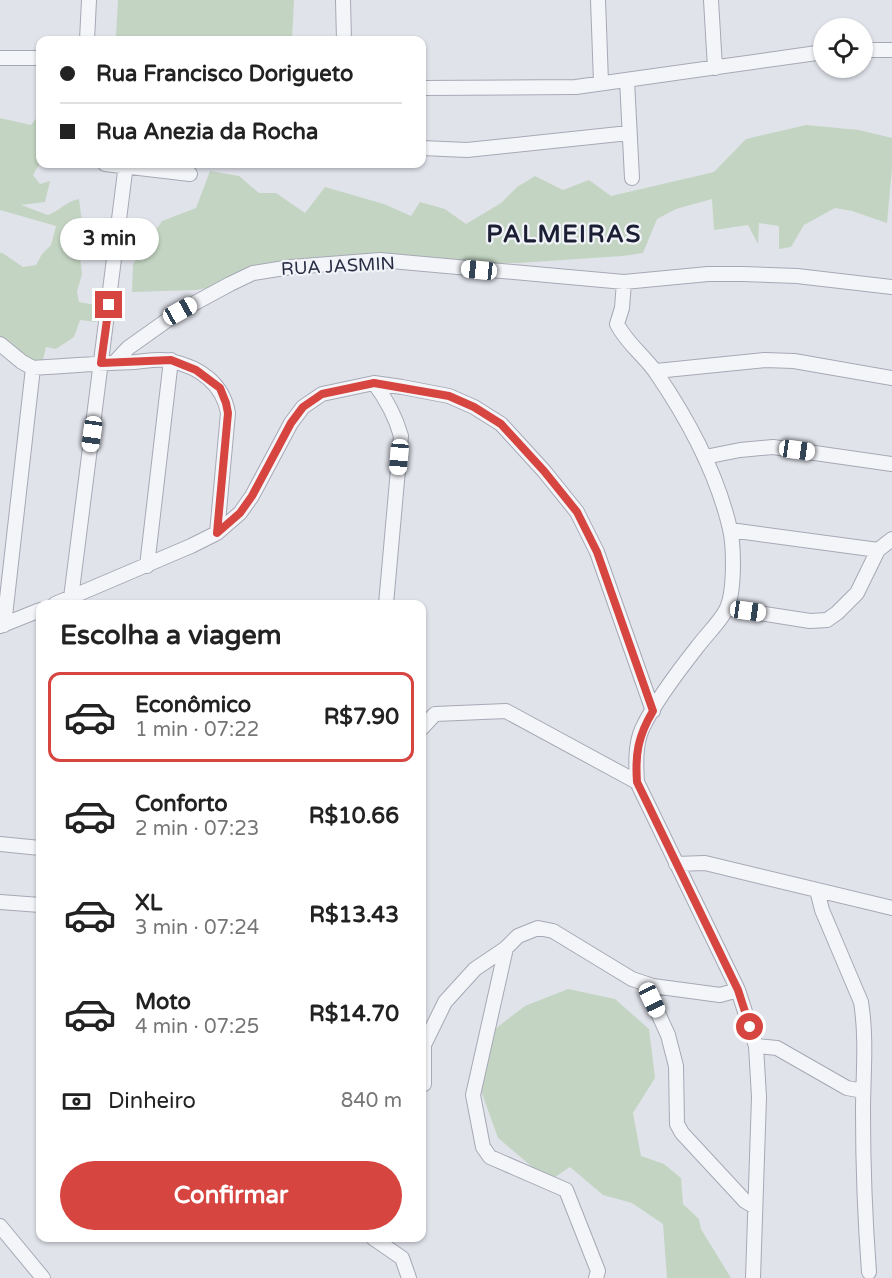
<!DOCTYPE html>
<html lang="pt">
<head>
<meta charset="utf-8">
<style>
	:root { --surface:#fff; --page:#f2f2f2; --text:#222; --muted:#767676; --line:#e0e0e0; --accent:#d64540 }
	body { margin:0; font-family:"Varela Round",sans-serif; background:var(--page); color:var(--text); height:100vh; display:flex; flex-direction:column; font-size:22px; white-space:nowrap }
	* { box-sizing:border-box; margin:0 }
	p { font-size:20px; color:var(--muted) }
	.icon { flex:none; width:33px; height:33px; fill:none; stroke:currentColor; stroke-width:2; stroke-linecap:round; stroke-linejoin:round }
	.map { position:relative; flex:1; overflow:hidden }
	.drawer { position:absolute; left:36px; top:600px; width:390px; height:642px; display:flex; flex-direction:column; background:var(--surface); border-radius:12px; box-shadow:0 2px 4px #0004 }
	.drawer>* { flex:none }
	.top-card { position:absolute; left:36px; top:36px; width:390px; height:132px; border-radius:12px; box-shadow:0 2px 4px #0004; display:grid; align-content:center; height:132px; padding:0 24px; background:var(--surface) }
	.tools { position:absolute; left:813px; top:18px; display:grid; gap:12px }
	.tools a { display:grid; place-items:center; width:60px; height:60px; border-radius:50%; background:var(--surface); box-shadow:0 2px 4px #0004; font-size:30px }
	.end { position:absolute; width:27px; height:27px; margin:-14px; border:8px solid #d64540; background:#fff; box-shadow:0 0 0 3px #fff }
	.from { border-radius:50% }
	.bubble { position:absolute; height:42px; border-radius:21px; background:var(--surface); box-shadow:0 2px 4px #0004; font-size:20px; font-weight:800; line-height:42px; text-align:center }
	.car { position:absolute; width:18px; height:36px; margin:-18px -9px; border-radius:8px; box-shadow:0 0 4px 2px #0007; background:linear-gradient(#fff 24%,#345 0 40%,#fff 0 76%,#345 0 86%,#fff 0) }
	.top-card b { display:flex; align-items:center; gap:21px; height:57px; font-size:22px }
	.top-card b+b { border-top:2px solid var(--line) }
	.top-card i { width:15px; height:15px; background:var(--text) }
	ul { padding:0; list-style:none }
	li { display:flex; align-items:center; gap:18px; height:90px; margin:0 12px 9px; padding:0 12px; border:3px solid transparent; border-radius:12px }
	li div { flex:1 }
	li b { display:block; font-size:22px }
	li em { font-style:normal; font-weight:800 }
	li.current { border-color:var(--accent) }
	li>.icon { width:54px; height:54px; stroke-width:1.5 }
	h2 { padding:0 24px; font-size:27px; line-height:72px }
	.pay { display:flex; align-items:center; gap:15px; height:66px; padding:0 24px; font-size:22px }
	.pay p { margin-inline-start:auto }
	.primary-button { display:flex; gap:12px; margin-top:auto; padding:12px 24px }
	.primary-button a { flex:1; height:69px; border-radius:36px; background:var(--accent); color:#fff; font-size:24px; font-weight:800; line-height:69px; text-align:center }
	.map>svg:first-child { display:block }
</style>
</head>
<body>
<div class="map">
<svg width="892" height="1278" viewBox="0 0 892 1278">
	<rect width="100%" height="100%" fill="#e1e3eb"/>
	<path fill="#c3d5c2" d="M118,0h176l-2,40h-91l-85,-4z
		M38,116l2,1v46l-7,12 7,9 10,-3 -5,21 -24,3 27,10c11,-4 19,-14 31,-16l5,38 -4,20 2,17 -5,18 2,10 22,4 -5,16 -16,-2 -6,17 -18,12 -10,-2 -5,21 -41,-29v-85l1,-2 22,15 13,-2 6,-11 9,-9 5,-19 -56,-16v-92l31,7z
		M806,125l53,5 33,8v30l-5,55 -35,-12 -17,-3 -31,17 -13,22 -12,2v-23l-20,-3 -1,21 -10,-19 -34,5 -2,-31 -36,10 -19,10 -14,34 -20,3 -105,7 -179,1 -143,26 -64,2 1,-28 29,-43 34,-13 14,-37 29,5 20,17h17l29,20 20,-26 59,17 27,12 9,-14 25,7 21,15 35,-21 16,-16 18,-11 28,14 26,-10 22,16 103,-24 32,-33z
		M568,989l47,10 34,30 6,49 -22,35 8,43 23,8 17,14 2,26 16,15 2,10 30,49h-64l-4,-54 -31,-21 -29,-8 -33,-28 -21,14 -51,-43 -23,-64 12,-39 38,-29z"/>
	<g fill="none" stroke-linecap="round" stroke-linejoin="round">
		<g stroke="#a6a9b5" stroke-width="16">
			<path id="minor" d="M343,0l1,40
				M598,0l3,82
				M711,0l4,68
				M87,40l2,-40
				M862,50h30
				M0,58h40
				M627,80l5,98
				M422,88l154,-1 248,-35
				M422,148l45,2 162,-17
				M105,164l85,10
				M624,282l-2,26 -5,16c10,20 28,32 40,50 32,47 60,99 73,155 4,18 5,64 -4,81 -7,13 -19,24 -28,36 -19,24 -43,55 -56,83 -7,16 -6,36 -5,53l101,208 18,56 3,51 -6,181
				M0,344l22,18 11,6c34,-2 68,-5 102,-6 11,-1 25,-4 36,-1 29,6 52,23 57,52l-11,120
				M115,362l13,-14 52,-37 50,-27 23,-11 38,-6 89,-7 244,22 84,-8h35l54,2 95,11
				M656,371l109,-11 29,1 98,17
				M374,383c13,17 21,32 27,53l-15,168
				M705,457l35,-7 33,-3 119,17
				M730,530l148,20
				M147,566l24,-206
				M71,598l55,-434
				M55,604l136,-58 26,-13 23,-20 12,-17 39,-73 12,-16 19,-13 52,-11 28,4 47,9 25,11 27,17 43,47 33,41 20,40 56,159
				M727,608l83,13 17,-1 10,-7 20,-20 21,-43 14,-11
				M4,625l29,-257
				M0,626l40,-16
				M422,728l13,-14 71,-3 131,71
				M0,844l40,4
				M676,864l29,-1 187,45
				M817,890l5,20 39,92c6,37 2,73 2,110 0,54 2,107 6,160
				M0,902l40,3
				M506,948l-33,147 10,52 7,10 76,33 32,81 -2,7
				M653,986l-1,14 16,35 8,31 1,58 5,9 63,68 10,6
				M756,1046l21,2 70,40 16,3
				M424,1084v-39l21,-43 30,-33 31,-21 12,-12 20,-8 15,3 79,48 21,7 67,9 18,-5
				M0,1226l43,52
				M373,1238l29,20 7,20"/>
		</g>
		<use href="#minor" stroke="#f4f5f9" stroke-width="14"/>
	</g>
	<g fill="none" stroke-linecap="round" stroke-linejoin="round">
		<path stroke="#d64540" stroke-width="8" d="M109,305l-8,58 70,-3 25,10 24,18 6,15 2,10 -11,120 23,-20 12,-17 39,-73 12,-16 19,-13 52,-11 75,13 25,11 27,17 43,47 33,41 20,40 56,159c-15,25 -18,43 -16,71l101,208 12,37"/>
	</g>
	<g text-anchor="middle" stroke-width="4.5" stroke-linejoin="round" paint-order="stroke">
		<g font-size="18" fill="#282d43" stroke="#f1f3f8">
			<text transform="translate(338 266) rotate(-3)" y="6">RUA JASMIN</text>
		</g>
		<g font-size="24" font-weight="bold" letter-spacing="1.5" fill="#1b1f34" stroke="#f1f3f8">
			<text x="564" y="242">PALMEIRAS</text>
		</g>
	</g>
</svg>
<div class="tools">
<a><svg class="icon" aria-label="locate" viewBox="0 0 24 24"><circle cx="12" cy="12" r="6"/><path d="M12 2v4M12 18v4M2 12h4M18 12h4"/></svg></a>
</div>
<i class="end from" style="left:750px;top:1027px"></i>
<i class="end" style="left:109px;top:305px"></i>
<div class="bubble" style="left:60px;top:218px;width:99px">3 min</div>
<i class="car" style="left:479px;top:270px;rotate:276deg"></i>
<i class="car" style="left:180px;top:311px;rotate:61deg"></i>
<i class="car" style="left:92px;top:434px;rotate:188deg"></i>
<i class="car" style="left:797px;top:450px;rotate:98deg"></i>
<i class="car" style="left:399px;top:457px;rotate:185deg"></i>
<i class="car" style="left:748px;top:611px;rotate:98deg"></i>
<i class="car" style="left:652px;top:1000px;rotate:155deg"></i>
<div class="top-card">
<b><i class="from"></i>Rua Francisco Dorigueto</b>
<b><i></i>Rua Anezia da Rocha</b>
</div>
<section class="drawer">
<h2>Escolha a viagem</h2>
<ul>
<li class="current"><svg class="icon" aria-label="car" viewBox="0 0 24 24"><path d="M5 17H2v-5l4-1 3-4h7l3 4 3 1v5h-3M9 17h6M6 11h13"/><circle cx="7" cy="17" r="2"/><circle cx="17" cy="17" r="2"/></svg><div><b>Econômico</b><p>1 min · 07:22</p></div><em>R$7.90</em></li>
<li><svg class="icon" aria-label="car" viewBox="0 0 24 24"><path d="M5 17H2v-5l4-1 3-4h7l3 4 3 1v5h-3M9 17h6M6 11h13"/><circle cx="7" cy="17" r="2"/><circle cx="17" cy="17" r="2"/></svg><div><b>Conforto</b><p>2 min · 07:23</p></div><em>R$10.66</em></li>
<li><svg class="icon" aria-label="car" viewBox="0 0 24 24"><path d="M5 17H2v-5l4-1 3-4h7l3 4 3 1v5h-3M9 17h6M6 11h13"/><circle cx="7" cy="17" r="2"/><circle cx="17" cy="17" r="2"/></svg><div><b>XL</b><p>3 min · 07:24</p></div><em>R$13.43</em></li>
<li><svg class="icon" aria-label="car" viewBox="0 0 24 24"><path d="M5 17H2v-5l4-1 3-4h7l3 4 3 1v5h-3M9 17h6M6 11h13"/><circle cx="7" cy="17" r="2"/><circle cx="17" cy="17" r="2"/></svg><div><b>Moto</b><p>4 min · 07:25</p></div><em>R$14.70</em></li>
</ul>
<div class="pay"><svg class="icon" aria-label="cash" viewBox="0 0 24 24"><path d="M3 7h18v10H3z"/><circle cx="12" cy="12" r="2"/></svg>Dinheiro<p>840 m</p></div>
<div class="primary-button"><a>Confirmar</a></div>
</section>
</div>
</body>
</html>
